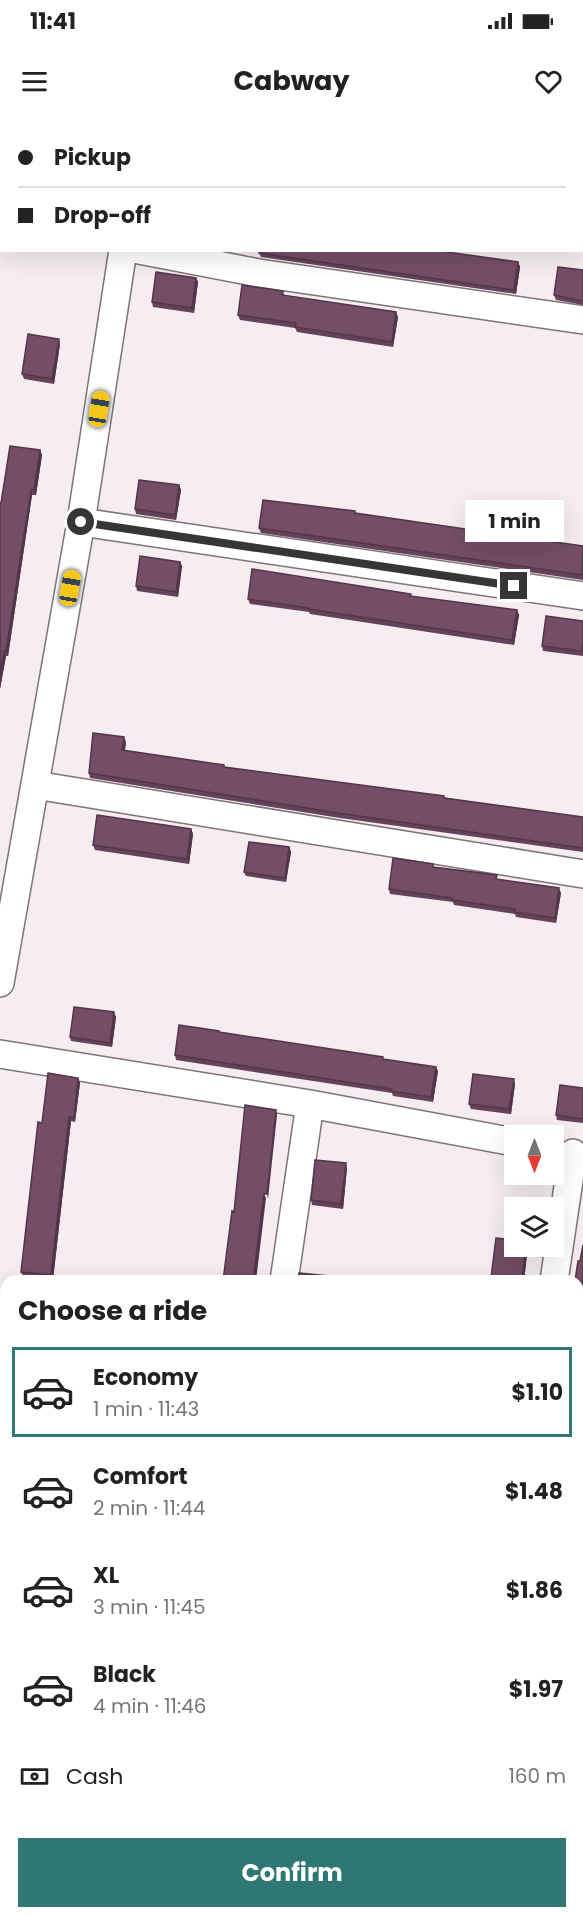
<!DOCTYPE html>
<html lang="en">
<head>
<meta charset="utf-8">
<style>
	:root { --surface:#fff; --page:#f6f6f6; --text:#222; --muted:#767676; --line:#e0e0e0; --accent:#2e7774 }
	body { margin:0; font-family:Poppins,sans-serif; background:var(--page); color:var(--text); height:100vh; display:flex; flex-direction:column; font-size:22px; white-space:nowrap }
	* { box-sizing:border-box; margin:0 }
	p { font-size:20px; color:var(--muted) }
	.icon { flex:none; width:33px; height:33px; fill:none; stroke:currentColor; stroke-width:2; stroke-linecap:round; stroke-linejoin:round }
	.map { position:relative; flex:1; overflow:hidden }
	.panel { position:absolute; left:0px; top:1155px; width:584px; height:644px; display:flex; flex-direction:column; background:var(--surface); border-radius:18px 18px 0 0; box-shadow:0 6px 24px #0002 }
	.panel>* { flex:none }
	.top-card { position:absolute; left:0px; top:0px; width:584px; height:132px; box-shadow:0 6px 24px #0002; display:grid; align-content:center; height:132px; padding:0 18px; background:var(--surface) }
	.needle { width:39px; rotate:180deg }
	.controls { position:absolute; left:504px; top:1005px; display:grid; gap:12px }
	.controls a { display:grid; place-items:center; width:60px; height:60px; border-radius:0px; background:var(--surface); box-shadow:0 6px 24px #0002; font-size:30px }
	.end { position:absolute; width:27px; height:27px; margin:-14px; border:8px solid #383536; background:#fff; box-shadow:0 0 0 3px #fff }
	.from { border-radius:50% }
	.bubble { position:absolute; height:42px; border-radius:0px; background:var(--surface); box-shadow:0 6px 24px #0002; font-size:20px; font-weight:700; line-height:42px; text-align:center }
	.car { position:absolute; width:18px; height:36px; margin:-18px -9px; border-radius:8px; box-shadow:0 0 4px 2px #0007; background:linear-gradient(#f5c518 24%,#345 0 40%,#f5c518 0 76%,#345 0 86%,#f5c518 0) }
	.top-card b { display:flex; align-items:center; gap:21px; height:57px; font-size:22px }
	.top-card b+b { border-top:2px solid var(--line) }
	.top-card i { width:15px; height:15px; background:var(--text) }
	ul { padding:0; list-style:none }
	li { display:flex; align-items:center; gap:18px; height:90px; margin:0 12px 9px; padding:0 6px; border:3px solid transparent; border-radius:0px }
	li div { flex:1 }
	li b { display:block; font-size:22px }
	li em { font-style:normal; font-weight:700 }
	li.on { border-color:var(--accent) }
	li>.icon { width:54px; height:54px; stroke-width:1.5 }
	h2 { padding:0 18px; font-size:27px; line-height:72px }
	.pay { display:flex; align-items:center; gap:15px; height:66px; padding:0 18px; font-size:22px }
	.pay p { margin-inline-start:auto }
	.primary-button { display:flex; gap:12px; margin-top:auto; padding:12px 18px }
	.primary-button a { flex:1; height:69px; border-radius:0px; background:var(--accent); color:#fff; font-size:24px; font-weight:700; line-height:69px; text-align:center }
	.status { display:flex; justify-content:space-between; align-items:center; height:42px; padding:0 30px; background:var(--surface); direction:ltr }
	.status svg { height:16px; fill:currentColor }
	header { display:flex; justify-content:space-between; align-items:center; height:78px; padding:0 18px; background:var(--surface); font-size:27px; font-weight:700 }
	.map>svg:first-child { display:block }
</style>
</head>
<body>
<div class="status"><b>11:41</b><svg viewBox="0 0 49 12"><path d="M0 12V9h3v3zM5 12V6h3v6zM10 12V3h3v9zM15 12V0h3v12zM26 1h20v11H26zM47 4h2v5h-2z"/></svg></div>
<header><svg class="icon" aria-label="menu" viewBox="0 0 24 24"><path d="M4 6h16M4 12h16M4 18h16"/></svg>Cabway<svg class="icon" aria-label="heart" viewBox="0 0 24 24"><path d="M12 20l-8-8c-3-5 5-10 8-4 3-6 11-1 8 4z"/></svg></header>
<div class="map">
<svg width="583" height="1798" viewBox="0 0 583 1798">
	<rect width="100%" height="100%" fill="#f5edf2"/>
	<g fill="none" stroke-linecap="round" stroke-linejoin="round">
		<g stroke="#7c7479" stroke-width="30">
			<path id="minor" d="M239,0l11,2
				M143,2l1,-2
				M582,44h1
				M139,130l120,23 324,47
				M81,402l502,74
				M35,665l548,89
				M0,863l81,-461 42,-272
				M0,934l310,50 204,38
				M284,1161l26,-177
				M554,1161l19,-128
				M191,1798l1,-6
				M460,1798l1,-6"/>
		</g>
		<use href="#minor" stroke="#fff" stroke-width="27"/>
	</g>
	<path fill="#654259" d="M259,133l259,9 2,5 -4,27 -255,-37z
		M583,150v35l-27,-5 -2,-5z
		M196,158l2,4 -4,31 -41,-6 -1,-5z
		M283,171l1,4 114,22 -5,30 -96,-15 -2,-4 -55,-8 -2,-5z
		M60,224l-6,40 -30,-5 -2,-5z
		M40,330l2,5 -6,40h-4l-24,161h-2l-6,33v-186h1z
		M179,365l2,5 -5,30 -40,-6 -1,-5z
		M259,408l324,18v34l-322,-47z
		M180,442l2,4 -4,31 -41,-6 -1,-5z
		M411,476l106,14 2,5 -5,30 -204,-31 -1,-2 -59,-8 -2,-5z
		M583,501v35l-40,-5 -1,-5z
		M126,622l-1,9 100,16 358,50v35l-243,-34 -250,-40 -1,-5z
		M191,709l2,5 -4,30 -94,-14 -2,-5z
		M289,727l2,5 -5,30 -40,-6 -2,-4z
		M434,747l127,26 -5,30 -40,-6 -1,-3 -61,-9 -1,-3 -63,-8 -1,-5z
		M116,897l-4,30 -41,-6 -1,-4z
		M220,912l164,28 54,11 -5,31 -40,-6 -1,-3 -216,-33 -1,-5z
		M78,958l2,5 -5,39 -4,-1 -18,159 -30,-4 -2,-4 21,-149z
		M515,964l-4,30 -40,-5 -2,-5z
		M583,968v35l-26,-3 -1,-5z
		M347,1048l-4,41 -31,-4 -1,-5z
		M583,1125v62h-5v-26z
		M514,1126h14l-4,35h-32l-1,-3z
		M578,1215l5,1v28l-5,-1z
		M0,1286h6v46l-6,-1z
		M0,1388l6,1v35l-6,-1z
		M0,1696l6,1v46l-6,-1z"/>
	<path fill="#523648" d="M518,142l2,5 -4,27 -2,-4z
		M196,158l2,4 -4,31 -2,-5z
		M396,192l2,5 -5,30 -1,-5z
		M59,219l1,5 -6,40 -2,-5z
		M40,330l2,5 -6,40 -2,-5z
		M179,365l2,5 -5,30 -1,-5z
		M31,370l1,5 -24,161 -2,-5z
		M180,442l2,4 -4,31 -2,-5z
		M517,490l2,5 -5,30 -2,-5z
		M4,531l2,5 -6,33v-15z
		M124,617l2,5 -2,13 -2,-5z
		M191,709l2,5 -4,30 -2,-5z
		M289,727l2,5 -5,30 -1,-4z
		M559,768l2,5 -5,30 -1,-5z
		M114,892l2,5 -4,30 -2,-4z
		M436,947l2,4 -5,31 -2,-5z
		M78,958l2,5 -5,39 -1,-5z
		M514,959l1,5 -4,30 -2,-5z
		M276,990l1,5 -9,84 -1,-5z
		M69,997l2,4 -18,159 -2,-5z
		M346,1043l1,5 -4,41 -2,-5z
		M264,1074l2,4 -10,83h-3z
		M526,1126h2l-4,35h-2z
		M581,1296l1,5 -4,33v-16z
		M6,1516v21l-4,41 -2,-5z
		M27,1792h5l-1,6h-5z"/>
	<path fill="#754d67" stroke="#523648" stroke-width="1.5" d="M427,0h45v2h-46z
		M539,0h32l11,1 -43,1z
		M0,89h2v30h-2z
		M260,130h173l85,12 -4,28 -255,-37z
		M558,147l25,3v31l-29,-6z
		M156,152l40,6 -4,30 -40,-6z
		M242,165l41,6 -1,4 114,17 -4,30 -97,-15 1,-4 -58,-8z
		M28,214l31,5 -7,40 -30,-5z
		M10,326l30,4 -6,40h-3l-25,161h-2l-4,23v-171h1z
		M139,360l40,5 -4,30 -40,-6z
		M263,380l92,11v2l228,33 -1,29 -323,-47z
		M140,436l40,6 -4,30 -40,-6z
		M252,449l159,25 -1,2 107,14 -5,30 -204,-31 1,-1 -61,-9z
		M546,496l37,5v23l-1,7 -40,-5z
		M93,613l31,4 -2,13 102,15v2l220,29v2l139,19v31l-245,-35 -249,-40z
		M97,695l94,14 -4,30 -94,-14z
		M249,722l40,5 -4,31 -41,-6z
		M393,738l40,6v3l64,8 -1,4 63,9 -4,30 -41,-6 1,-3 -63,-9v-2l-63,-9z
		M74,887l40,5 -4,31 -40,-6z
		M179,905l40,6v1l164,25v2l53,8 -5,30 -40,-6 1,-2 -217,-34z
		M48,953l30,5 -4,39h-5l-18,158 -30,-3 17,-150 4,1z
		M473,954l41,5 -5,30 -40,-5z
		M560,965l23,3v31l-27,-4z
		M245,985l31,5 -9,84h-3l-11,87h-30l9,-70 2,1z
		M315,1040l31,3 -5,41 -30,-4z
		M496,1118l18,2v6h12l-4,35 -31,-3z
		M583,1125v58l-5,-1v-21h-3l3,-20h2z
		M299,1153l30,3 -1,5h-30z
		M578,1215l5,1v23l-5,-1z
		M578,1272l5,1v21l-1,3 -1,-1 -3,22z
		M0,1286h6v41h-6z
		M0,1388l6,1v30h-6z
		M0,1447h6v69l-6,57z
		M0,1696l6,1v41h-6z
		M0,1769l6,1v22h21l-1,6h-26z
		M207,1792h30l-1,6h-30z
		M402,1792h31l-1,6h-31z
		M491,1792h31v6h-31z"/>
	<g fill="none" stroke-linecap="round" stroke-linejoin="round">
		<path stroke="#383536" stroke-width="8" d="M81,402l433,64"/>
	</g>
</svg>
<div class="controls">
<a><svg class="needle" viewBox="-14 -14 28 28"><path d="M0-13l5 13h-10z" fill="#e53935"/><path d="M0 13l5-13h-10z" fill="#767676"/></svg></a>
<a><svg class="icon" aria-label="layers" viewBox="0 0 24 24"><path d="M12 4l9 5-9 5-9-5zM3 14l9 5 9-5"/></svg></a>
</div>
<i class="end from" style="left:81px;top:402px"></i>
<i class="end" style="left:514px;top:466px"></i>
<div class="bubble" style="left:465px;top:380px;width:99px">1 min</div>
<i class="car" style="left:99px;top:289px;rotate:9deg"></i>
<i class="car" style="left:70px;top:468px;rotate:10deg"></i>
<div class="top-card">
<b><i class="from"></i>Pickup</b>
<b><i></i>Drop-off</b>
</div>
<section class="panel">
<h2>Choose a ride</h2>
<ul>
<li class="on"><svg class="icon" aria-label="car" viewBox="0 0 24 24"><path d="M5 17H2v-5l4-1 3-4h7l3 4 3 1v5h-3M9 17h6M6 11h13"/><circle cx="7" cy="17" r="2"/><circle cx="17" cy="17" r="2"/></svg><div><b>Economy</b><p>1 min · 11:43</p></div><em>$1.10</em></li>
<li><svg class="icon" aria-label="car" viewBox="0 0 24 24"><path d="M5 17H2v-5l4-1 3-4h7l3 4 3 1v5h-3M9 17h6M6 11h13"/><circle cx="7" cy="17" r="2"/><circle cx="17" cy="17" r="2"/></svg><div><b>Comfort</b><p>2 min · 11:44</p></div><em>$1.48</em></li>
<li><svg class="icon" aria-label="car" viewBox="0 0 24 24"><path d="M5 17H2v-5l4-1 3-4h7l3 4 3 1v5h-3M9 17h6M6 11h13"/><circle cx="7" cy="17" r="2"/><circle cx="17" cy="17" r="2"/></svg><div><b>XL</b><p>3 min · 11:45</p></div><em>$1.86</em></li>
<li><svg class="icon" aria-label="car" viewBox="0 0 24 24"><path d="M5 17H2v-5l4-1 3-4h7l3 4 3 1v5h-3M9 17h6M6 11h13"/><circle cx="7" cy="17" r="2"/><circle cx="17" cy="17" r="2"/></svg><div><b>Black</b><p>4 min · 11:46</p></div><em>$1.97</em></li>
</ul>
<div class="pay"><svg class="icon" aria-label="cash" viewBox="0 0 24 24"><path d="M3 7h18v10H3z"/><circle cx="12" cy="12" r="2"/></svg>Cash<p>160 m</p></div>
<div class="primary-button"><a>Confirm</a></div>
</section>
</div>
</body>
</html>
